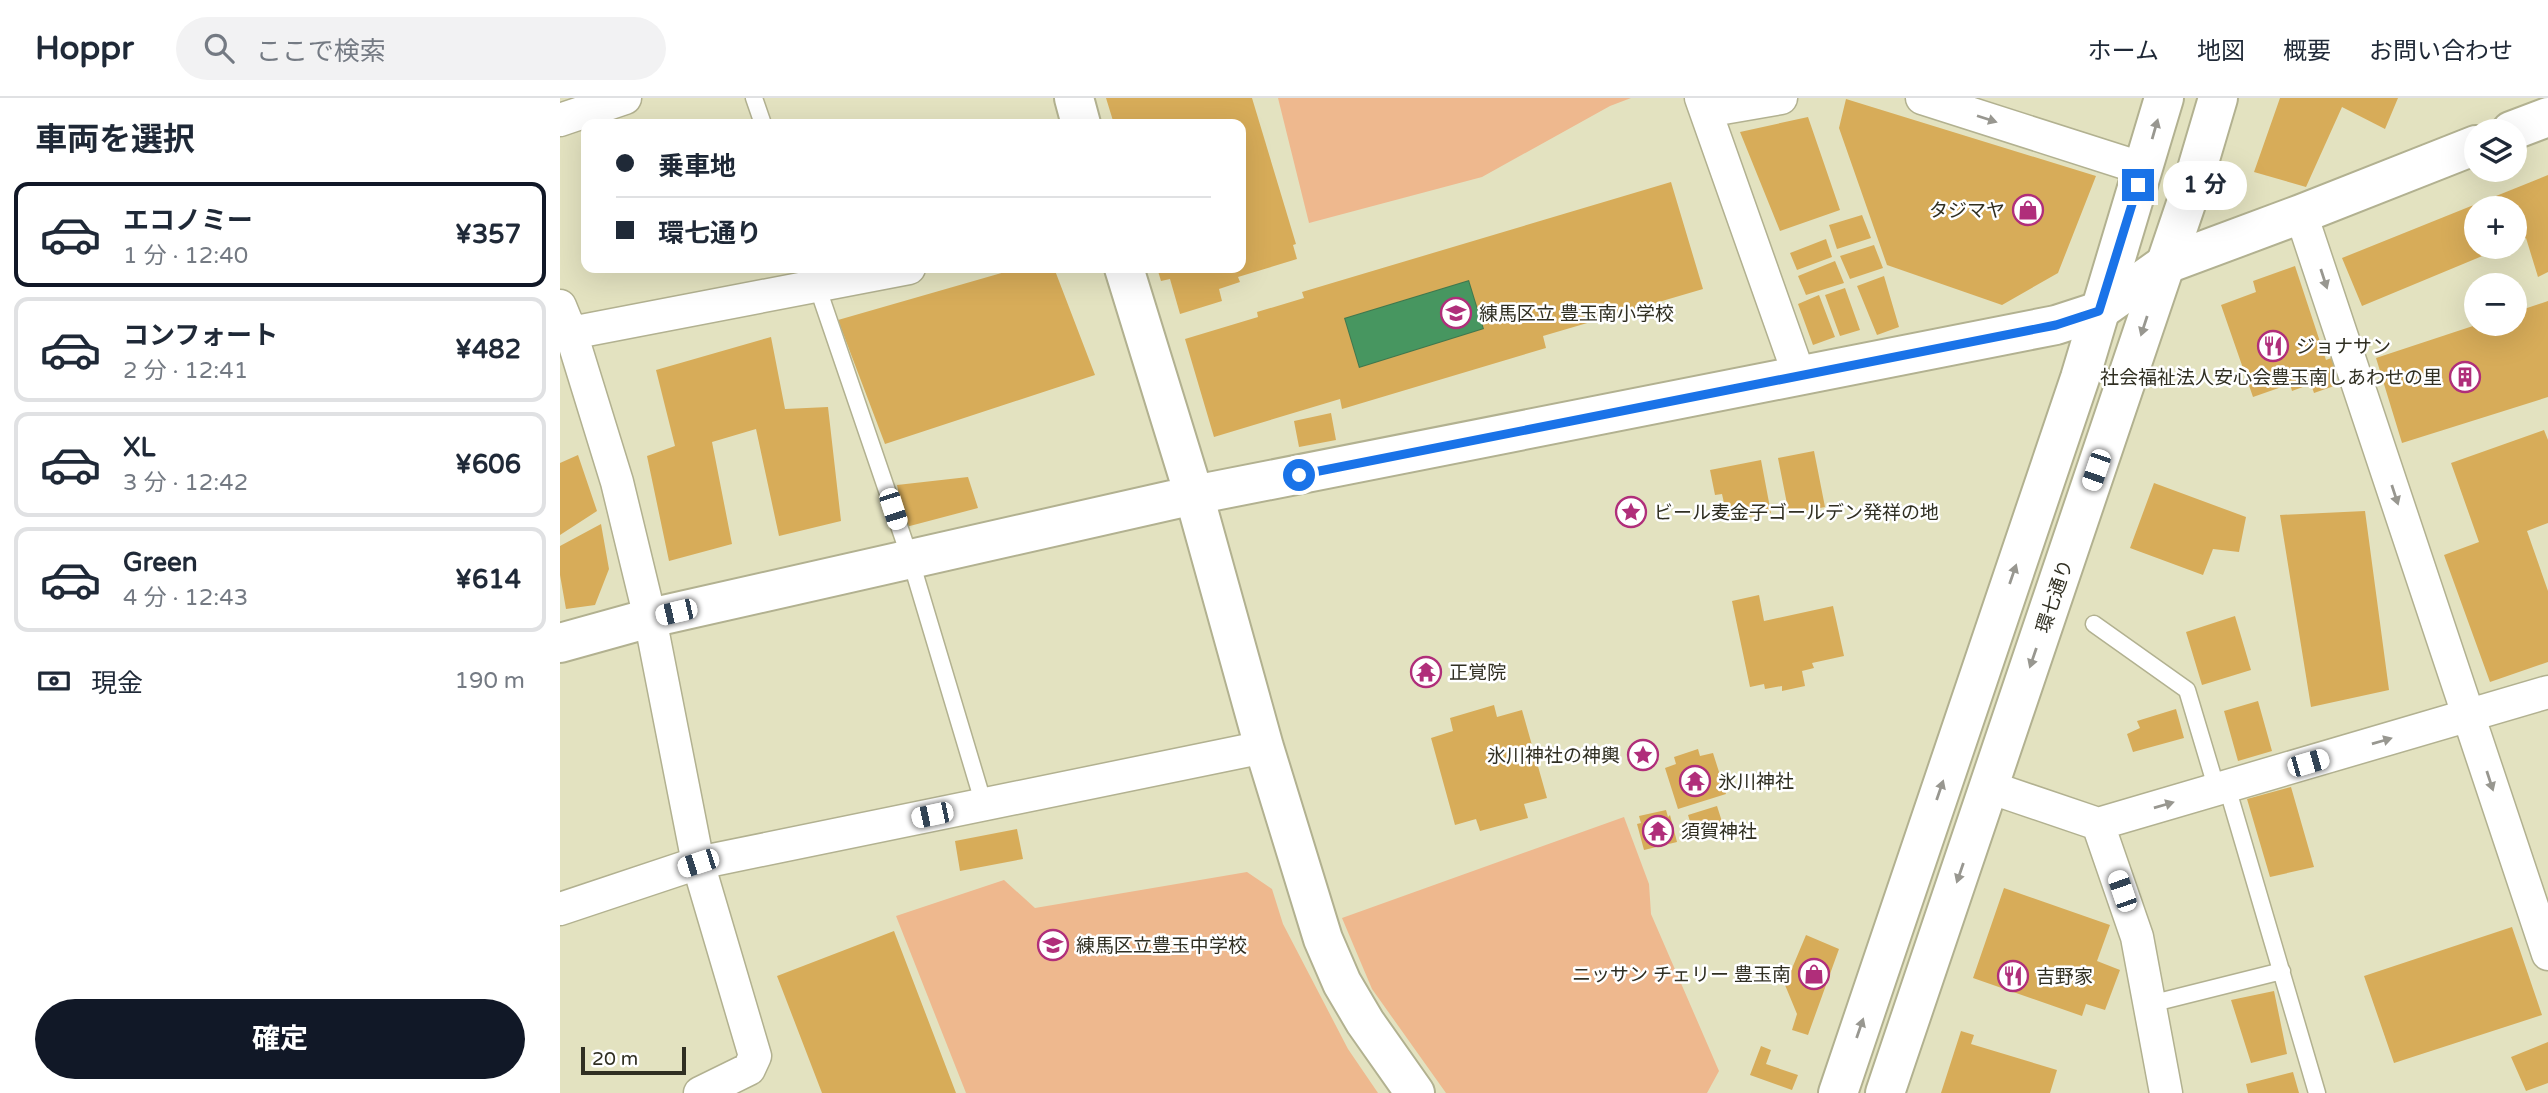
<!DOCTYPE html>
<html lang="ja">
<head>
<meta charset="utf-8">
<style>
	:root { --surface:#fff; --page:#f2f2f3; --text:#1f2937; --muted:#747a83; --line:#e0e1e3; --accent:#111827 }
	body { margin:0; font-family:"Varela Round","Noto Sans JP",sans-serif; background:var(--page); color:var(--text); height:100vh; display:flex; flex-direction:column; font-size:26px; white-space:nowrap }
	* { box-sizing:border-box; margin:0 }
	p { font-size:23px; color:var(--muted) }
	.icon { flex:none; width:38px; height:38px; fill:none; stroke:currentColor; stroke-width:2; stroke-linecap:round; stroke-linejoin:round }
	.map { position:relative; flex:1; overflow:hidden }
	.panel { display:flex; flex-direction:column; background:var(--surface); width:560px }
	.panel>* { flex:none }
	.top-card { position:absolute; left:21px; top:21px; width:665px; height:154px; border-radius:14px; box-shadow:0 7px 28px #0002; display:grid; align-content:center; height:154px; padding:0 35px; background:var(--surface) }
	.buttons { position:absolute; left:1904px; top:21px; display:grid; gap:14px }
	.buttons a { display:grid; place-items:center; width:63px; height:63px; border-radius:50%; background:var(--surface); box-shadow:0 7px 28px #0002; font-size:35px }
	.scale { position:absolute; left:21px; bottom:18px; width:105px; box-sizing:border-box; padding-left:7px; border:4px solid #302f22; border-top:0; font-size:19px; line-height:24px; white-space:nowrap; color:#302f22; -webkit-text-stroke:5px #fff; paint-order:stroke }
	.end { position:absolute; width:32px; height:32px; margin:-16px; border:9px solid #1a73e8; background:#fff; box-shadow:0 0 0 4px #fff }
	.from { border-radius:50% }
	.bubble { position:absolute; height:49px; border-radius:24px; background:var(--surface); box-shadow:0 7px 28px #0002; font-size:23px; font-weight:700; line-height:49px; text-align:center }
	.car { position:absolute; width:21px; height:42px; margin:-21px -10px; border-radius:9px; box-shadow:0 0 5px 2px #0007; background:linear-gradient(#fff 24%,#345 0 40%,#fff 0 76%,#345 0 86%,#fff 0) }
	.top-card b { display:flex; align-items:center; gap:24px; height:66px; font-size:26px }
	.top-card b+b { border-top:2px solid var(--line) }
	.top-card i { width:18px; height:18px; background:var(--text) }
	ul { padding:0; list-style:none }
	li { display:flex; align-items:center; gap:21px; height:105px; margin:0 14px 10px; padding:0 21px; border:4px solid var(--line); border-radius:14px }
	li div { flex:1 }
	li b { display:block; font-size:26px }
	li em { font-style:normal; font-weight:700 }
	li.active { border-color:var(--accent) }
	li>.icon { width:63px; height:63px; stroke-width:1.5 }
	h2 { padding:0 35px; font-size:32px; line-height:84px }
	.pay { display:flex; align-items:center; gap:18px; height:77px; padding:0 35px; font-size:26px }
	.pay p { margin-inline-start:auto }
	.primary-button { display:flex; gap:14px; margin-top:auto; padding:14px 35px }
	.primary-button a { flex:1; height:80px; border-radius:42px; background:var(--accent); color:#fff; font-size:28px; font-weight:700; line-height:80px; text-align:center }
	header { display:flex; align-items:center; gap:42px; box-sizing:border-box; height:98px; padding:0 35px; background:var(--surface); border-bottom:2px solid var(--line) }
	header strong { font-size:33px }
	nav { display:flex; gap:38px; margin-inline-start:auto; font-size:24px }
	.search { width:490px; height:63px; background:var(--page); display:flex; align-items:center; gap:18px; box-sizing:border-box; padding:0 24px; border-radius:38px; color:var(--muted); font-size:26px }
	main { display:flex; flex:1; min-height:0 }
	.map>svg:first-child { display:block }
</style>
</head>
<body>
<header>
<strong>Hoppr</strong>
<div class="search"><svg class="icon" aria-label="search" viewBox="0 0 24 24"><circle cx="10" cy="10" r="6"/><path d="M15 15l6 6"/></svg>ここで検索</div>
<nav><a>ホーム</a><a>地図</a><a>概要</a><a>お問い合わせ</a></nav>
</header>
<main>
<section class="panel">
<h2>車両を選択</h2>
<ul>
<li class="active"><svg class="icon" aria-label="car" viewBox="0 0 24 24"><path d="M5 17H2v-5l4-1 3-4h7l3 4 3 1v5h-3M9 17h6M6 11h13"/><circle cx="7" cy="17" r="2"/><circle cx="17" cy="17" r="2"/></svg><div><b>エコノミー</b><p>1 分 · 12:40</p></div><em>¥357</em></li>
<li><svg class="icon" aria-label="car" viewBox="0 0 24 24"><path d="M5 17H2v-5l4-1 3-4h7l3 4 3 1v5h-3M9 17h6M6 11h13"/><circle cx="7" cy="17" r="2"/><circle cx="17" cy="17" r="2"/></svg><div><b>コンフォート</b><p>2 分 · 12:41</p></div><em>¥482</em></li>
<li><svg class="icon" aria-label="car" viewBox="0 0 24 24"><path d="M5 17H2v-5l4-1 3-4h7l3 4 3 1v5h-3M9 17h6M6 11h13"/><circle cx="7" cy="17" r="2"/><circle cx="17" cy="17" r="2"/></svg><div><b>XL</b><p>3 分 · 12:42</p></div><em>¥606</em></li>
<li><svg class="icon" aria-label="car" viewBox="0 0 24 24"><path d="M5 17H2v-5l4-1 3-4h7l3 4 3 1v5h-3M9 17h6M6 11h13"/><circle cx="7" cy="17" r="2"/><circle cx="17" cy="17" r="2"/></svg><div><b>Green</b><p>4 分 · 12:43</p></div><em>¥614</em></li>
</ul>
<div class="pay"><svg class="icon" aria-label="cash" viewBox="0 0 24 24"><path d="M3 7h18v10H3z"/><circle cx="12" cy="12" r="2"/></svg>現金<p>190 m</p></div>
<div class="primary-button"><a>確定</a></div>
</section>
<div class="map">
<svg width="1988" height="995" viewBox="0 0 1988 995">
	<rect width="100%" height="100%" fill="#e3e2c0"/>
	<path fill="#eeb88e" d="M718,0h353l-21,8 -128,71 -173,46z
		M1064,719l25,67 2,30 68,157 -12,22h-261l-74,-104 -30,-71z
		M687,774l25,17 11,35 65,125 30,44h-412l-70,-177 108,-36 31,28z"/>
	<path fill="#479660" stroke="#40774d" stroke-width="2" d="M909,182l15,49 -125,39 -15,-50z"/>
	<path fill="#d7ac59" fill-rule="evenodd" d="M546,0h146l44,146 -3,1 4,14 -59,18 2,5 -21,7 3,12 -42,13 -10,-35 -9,2 -4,-13h84v-144h-127z
		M1720,0h118l-13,31 -43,-22 -36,80 -52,-15z
		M1286,1l250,77 -38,97 -56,32 -115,-40 -48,-137z
		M1248,19l32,93 -60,21 -40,-99z
		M1988,77v97l-10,5 -12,-39 -11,4v-34h-39v39h28l-142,59 -20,-48z
		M1111,84l32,107 -160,47 3,12 -204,61 -2,-10 -126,38 -29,-98 73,-22 -1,-5 47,-14 -2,-6zM909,182l15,49 -125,39 -15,-50z
		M1302,117l9,23 -34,11 -8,-24z
		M1266,141l6,18 -35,13 -7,-17z
		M1314,147l9,23 -33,11 -10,-23z
		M1275,163l9,22 -38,12 -8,-19z
		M1735,168l31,94 8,-3 5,15 -9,3 4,11 -20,7 -3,-9 -19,7 -2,-7 -37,13 -32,-92 35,-13 -3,-11z
		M459,170h35l41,107 -210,69 -47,-124z
		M1324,178l15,51 -22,8 -20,-49z
		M1285,190l15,42 -20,6 -15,-41z
		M1259,197l16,42 -22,8 -15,-41z
		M1988,203v96l-146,46 -26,-85 103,-34h36v-12z
		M211,239l14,72 43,-2 13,114 -62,15 -23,-107 -44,13 20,102 -63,17 -22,-105 28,-10 -19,-76z
		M771,315l5,27 -37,7 -5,-26z
		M1984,332l4,10v83l-21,8 21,60v71l-58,20 -46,-127 35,-13 -28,-79z
		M1254,353l11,56 -36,7 -11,-56z
		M18,357l19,56 -37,24v-72z
		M1201,362l10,53 -43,8 -6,-27 -7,1 -5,-25z
		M408,379l10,31 -72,19 -9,-42z
		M1594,385l92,34 -7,35 -26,-3 -10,26 -73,-27z
		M1805,413l24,179 -78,17 -31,-192z
		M41,426l8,45 -14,36 -29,4 -6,-34v-29z
		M1199,497l5,26 69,-15 11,50 -32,7 2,5 -12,3 3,15 -23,5v-5l-17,3 -1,-5 -14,3 -18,-86z
		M1675,518l16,54 -49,15 -16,-53z
		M1698,603l14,50 -34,10 -14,-50z
		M934,607l3,12 25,-7 25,88 -23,6 4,14 -48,13 -4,-12 -21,6 -24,-87 22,-7 -3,-13z
		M1616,611l8,29 -51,14 -6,-18 13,-6 -3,-7z
		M1138,651l2,7 13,-3 13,41 -48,15 -13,-41 11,-4 -2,-7z
		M1731,689l23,80 -44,10 -23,-78z
		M1157,708l8,25 -29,9 -8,-25z
		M1106,712l2,7 2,-2 7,27 -33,8 -7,-26 4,-1 -2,-7z
		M457,731l6,30 -63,12 -5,-30z
		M1444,790l106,37 -13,36 23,9 -15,40 -19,-6 -4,12 -109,-38z
		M1952,829l30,88 -148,48 -30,-87z
		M334,833l62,162h-134l-45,-117z
		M1246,837l33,14 -31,86 -16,-5 5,-16 -12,-29z
		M1714,893l13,63 -36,9 -20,-63z
		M1401,933l13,4 -3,9 86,26 -7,23h-109z
		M1988,944v41l-22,8 -15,-34z
		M1201,948l10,4 -5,14 32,11 -6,15 -42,-15z
		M1733,974l6,21h-51l-2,-9z"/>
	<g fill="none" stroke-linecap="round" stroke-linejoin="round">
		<g stroke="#b2b190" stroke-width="19">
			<path id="lane" d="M194,0l9,26
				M251,170l99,290 74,247
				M1534,526l93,66 30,100
				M1667,689l90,306
				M1590,906l132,-33"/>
		</g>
		<g stroke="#b2b190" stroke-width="35">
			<path id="street" d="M1141,0l98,277
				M1362,0l222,71
				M1146,13l75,-13
				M0,22l65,-22
				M1741,116l247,740
				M0,208l11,27 46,149 33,136 48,245 57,193 -6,13 -49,24
				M11,235l338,-65
				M1429,689l109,37 450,-132
				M1538,726l39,113 29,156
				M0,811l138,-46 566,-116"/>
		</g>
		<g stroke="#b2b190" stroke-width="42">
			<path id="secondary" d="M514,0l7,26
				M1951,33l37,-14
				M564,170l70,227 70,252 59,192 19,44 23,39 50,71
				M0,545l90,-25 544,-123 862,-170 43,-14 65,-46 137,-51 175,-69"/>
		</g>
		<g stroke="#b2b190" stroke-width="42">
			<path id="primary" d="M1278,995l242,-715 84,-280
				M1325,995l307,-907 26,-88"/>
		</g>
		<use href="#lane" stroke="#fff" stroke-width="16"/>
		<use href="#street" stroke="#fff" stroke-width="32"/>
		<use href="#secondary" stroke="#fff" stroke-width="38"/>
		<use href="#primary" stroke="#fff" stroke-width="38"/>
	</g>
	<defs><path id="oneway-solid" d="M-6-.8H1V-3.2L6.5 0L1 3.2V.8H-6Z" transform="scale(1.75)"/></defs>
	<g fill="#989790">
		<use href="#oneway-solid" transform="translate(1427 21) rotate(18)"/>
		<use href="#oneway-solid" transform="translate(1595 31) rotate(-74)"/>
		<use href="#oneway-solid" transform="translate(1764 181) rotate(72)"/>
		<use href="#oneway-solid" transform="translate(1584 228) rotate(108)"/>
		<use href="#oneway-solid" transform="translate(1835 397) rotate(72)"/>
		<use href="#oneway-solid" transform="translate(1453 476) rotate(-71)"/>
		<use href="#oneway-solid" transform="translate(1473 560) rotate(109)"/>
		<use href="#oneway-solid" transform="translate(1822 643) rotate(-16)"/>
		<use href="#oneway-solid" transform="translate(1930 683) rotate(72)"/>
		<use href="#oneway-solid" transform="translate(1380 692) rotate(-71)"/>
		<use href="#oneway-solid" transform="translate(1604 707) rotate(-16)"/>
		<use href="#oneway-solid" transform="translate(1400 775) rotate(109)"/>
		<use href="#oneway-solid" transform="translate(1300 930) rotate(-71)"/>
	</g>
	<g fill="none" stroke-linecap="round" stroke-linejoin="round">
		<path stroke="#1a73e8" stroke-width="9" d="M739,377l757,-150 43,-14 39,-126"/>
	</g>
	<defs>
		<g id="shop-ring" transform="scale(1.575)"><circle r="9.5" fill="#fff" stroke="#b02e7a" stroke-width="1.5"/><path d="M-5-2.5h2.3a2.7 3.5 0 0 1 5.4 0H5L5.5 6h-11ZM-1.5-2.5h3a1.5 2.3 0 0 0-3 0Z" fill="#b02e7a"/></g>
		<g id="school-ring" transform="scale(1.575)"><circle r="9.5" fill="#fff" stroke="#b02e7a" stroke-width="1.5"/><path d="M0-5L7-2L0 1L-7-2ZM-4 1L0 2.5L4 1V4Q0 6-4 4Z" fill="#b02e7a"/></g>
		<g id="restaurant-ring" transform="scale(1.575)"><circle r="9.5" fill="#fff" stroke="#b02e7a" stroke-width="1.5"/><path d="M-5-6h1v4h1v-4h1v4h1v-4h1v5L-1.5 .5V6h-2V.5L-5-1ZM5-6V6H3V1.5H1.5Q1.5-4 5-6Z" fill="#b02e7a"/></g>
		<g id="building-ring" transform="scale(1.575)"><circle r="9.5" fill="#fff" stroke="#b02e7a" stroke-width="1.5"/><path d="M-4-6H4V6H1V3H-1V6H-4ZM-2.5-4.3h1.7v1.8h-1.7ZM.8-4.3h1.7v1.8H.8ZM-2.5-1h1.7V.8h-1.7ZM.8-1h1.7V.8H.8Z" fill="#b02e7a"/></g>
		<g id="sight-ring" transform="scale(1.575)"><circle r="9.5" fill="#fff" stroke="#b02e7a" stroke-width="1.5"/><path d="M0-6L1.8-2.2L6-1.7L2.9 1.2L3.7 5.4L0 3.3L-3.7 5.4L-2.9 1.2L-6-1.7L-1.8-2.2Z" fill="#b02e7a"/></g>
		<g id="temple-ring" transform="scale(1.575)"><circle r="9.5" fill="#fff" stroke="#b02e7a" stroke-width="1.5"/><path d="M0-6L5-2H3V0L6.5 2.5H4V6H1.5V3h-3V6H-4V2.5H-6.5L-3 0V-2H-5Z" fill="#b02e7a"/></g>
	</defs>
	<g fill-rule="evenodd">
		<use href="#shop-ring" x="1468" y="112"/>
		<use href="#school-ring" x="896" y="215"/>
		<use href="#restaurant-ring" x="1713" y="248"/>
		<use href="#building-ring" x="1905" y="279"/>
		<use href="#sight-ring" x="1071" y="414"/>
		<use href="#temple-ring" x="866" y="574"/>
		<use href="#sight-ring" x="1083" y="657"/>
		<use href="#temple-ring" x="1135" y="683"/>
		<use href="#temple-ring" x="1098" y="733"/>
		<use href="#school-ring" x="493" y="847"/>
		<use href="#shop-ring" x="1254" y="876"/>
		<use href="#restaurant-ring" x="1453" y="878"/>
	</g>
	<g text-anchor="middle" stroke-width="5" stroke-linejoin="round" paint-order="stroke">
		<g font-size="19" fill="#302f22" stroke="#fff" text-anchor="start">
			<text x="1445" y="119" text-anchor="end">タジマヤ</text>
			<text x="919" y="222">練馬区立 豊玉南小学校</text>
			<text x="1736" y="255">ジョナサン</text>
			<text x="1882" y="286" text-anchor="end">社会福祉法人安心会豊玉南しあわせの里</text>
			<text x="1094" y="421">ビール麦金子ゴールデン発祥の地</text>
			<text x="889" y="581">正覚院</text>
			<text x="1060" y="664" text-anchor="end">氷川神社の神輿</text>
			<text x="1158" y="690">氷川神社</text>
			<text x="1121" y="740">須賀神社</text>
			<text x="516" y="854">練馬区立豊玉中学校</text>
			<text x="1231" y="883" text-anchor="end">ニッサン チェリー 豊玉南</text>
			<text x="1476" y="885">吉野家</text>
		</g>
		<g font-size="19" fill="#302f22" stroke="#fff">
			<text transform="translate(1494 498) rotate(-71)" y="7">環七通り</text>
		</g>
	</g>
</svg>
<div class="buttons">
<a><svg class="icon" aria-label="layers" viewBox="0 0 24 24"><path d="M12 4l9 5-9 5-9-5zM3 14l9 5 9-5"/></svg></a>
<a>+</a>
<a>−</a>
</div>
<div class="scale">20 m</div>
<i class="end from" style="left:739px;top:377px"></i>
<i class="end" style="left:1578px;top:87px"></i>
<div class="bubble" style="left:1603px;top:63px;width:84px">1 分</div>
<i class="car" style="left:1536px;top:372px;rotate:199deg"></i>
<i class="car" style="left:333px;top:411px;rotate:162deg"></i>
<i class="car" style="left:116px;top:514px;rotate:257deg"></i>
<i class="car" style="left:1748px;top:665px;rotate:74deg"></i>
<i class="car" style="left:372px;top:717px;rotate:258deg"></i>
<i class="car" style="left:138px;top:765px;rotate:252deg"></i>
<i class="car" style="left:1562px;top:793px;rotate:341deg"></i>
<div class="top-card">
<b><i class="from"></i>乗車地</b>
<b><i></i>環七通り</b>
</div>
</div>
</main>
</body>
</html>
